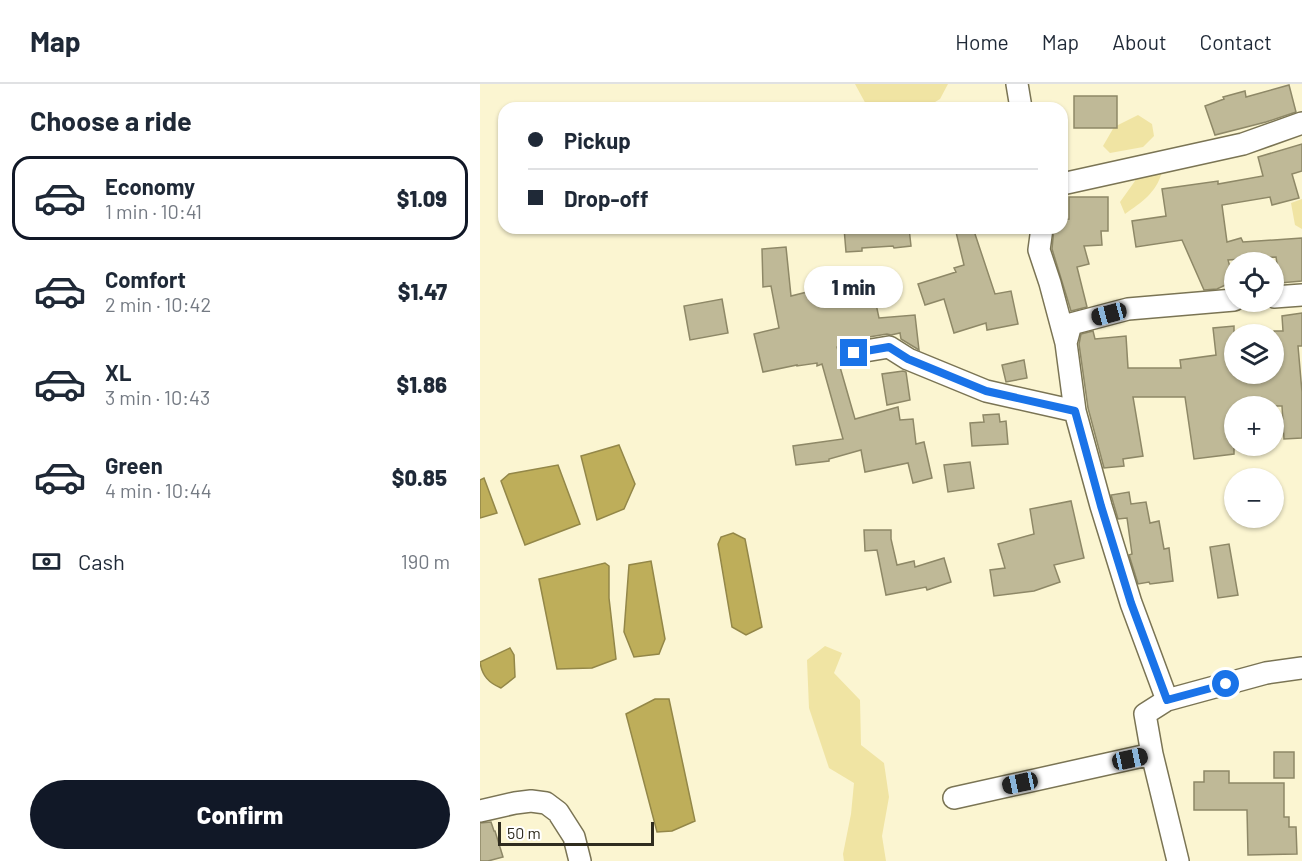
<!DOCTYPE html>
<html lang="en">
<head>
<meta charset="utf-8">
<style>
	:root { --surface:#fff; --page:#f2f2f3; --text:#1f2937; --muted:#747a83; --line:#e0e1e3; --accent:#111827 }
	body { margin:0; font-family:Barlow,sans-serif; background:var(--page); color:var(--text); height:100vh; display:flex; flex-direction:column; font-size:22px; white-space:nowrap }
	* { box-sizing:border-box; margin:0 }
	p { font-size:20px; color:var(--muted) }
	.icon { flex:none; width:33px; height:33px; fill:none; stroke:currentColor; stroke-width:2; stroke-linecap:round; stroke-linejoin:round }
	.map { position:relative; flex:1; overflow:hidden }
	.sheet { display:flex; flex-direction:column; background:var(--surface); width:480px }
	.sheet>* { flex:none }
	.banner { position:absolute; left:18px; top:18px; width:570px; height:132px; border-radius:18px; box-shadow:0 2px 4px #0004; display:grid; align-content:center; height:132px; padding:0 30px; background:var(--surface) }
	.fabs { position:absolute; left:744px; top:168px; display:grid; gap:12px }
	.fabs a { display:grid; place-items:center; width:60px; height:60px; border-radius:50%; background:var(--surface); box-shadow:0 2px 4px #0004; font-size:30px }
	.scale { position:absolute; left:18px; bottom:15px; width:156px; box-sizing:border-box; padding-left:6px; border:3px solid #2f2c1f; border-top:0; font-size:16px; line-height:21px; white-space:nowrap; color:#2f2c1f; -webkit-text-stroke:4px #fff; paint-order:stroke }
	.end { position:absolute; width:27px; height:27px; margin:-14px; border:8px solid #1a73e8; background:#fff; box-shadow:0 0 0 3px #fff }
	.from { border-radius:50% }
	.bubble { position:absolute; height:42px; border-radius:21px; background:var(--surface); box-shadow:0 2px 4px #0004; font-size:20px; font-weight:800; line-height:42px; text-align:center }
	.car { position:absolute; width:18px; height:36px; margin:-18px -9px; border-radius:8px; box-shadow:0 0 4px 2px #0007; background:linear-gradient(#222 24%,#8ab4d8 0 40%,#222 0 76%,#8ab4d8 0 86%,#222 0) }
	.banner b { display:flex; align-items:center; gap:21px; height:57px; font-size:22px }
	.banner b+b { border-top:2px solid var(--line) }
	.banner i { width:15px; height:15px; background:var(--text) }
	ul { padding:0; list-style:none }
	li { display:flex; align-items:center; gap:18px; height:84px; margin:0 12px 9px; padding:0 18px; border:3px solid transparent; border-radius:18px }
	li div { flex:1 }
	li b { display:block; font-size:22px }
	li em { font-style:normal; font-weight:800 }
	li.on { border-color:var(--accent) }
	li>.icon { width:54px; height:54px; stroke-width:1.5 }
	h2 { padding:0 30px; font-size:27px; line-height:72px }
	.pay { display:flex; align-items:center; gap:15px; height:66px; padding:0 30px; font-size:22px }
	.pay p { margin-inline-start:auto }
	.primary-button { display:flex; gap:12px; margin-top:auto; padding:12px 30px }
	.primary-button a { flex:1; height:69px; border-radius:36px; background:var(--accent); color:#fff; font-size:24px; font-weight:800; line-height:69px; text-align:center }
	header { display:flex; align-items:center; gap:36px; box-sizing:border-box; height:84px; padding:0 30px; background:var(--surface); border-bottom:2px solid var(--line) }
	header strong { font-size:28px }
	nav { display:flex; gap:33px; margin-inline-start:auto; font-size:21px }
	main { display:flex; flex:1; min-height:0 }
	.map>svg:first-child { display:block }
</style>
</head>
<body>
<header>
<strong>Map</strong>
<nav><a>Home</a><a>Map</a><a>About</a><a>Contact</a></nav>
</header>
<main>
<section class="sheet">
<h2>Choose a ride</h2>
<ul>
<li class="on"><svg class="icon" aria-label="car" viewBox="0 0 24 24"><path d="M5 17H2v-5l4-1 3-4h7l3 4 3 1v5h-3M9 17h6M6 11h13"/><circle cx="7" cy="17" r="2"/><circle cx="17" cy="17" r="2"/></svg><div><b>Economy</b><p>1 min · 10:41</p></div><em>$1.09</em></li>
<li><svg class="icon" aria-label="car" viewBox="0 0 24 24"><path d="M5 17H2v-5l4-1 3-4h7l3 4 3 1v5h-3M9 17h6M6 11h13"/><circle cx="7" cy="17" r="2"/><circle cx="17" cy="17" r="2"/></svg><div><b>Comfort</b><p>2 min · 10:42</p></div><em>$1.47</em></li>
<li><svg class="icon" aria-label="car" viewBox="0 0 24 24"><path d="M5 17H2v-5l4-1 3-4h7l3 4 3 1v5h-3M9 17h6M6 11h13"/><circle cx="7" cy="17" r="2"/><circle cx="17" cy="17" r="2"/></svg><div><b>XL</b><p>3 min · 10:43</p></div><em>$1.86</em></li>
<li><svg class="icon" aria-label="car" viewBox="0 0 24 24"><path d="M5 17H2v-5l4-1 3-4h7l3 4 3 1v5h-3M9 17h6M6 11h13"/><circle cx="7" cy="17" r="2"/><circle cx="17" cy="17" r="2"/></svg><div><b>Green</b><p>4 min · 10:44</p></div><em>$0.85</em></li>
</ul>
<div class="pay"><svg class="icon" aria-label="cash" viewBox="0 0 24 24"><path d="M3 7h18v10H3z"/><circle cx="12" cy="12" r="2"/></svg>Cash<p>190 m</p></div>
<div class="primary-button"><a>Confirm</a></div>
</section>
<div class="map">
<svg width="822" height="777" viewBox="0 0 822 777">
	<rect width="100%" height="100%" fill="#fbf5d1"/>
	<path fill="#f0e4a3" d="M375,0h93l-8,15 -15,9h-57z
		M658,31l14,9 2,12 -11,11 -33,6 -7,-7 11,-19z
		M656,81l26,7c-6,21 -20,30 -37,42l-5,-12 15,-21z
		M822,115v30l-7,-4 -4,-22z
		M345,562l17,7 -8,20 26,27 1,45 23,18 5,34 -7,39 4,25h-42l-1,-7 8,-40 3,-31 -25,-15 -20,-60 -2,-48z"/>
	<path fill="#beae5a" stroke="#938748" stroke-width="1.5" d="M139,361l16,39 -11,25 -27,11 -16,-64z
		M78,381l22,59 -55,21 -24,-64 8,-7z
		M4,394l13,35 -17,5v-38z
		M253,449l12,6 17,88 -16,8 -14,-8 -14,-83 3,-7z
		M171,477l14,78 -6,15 -25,3 -10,-25 5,-67z
		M125,479l4,3v32l7,61 -24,9 -35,1 -18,-90z
		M30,564l4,7 1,22 -14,11c-12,-5 -19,-12 -21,-26z
		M175,615h14l26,122 -23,10 -15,1 -31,-118z"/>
	<path fill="#bfb997" stroke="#8e8867" stroke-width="1.5" d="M809,1l7,27 -30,10 -51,13 -10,-29 19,-7 -1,-2 22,-6 1,6z
		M594,12h43v32h-43z
		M822,60v27l-10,3 7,24 -27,7 -2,-8 -48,8 5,37 14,-4 2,4 59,-4v43l-22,2 -4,-26 -48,3 6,21 -17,8 -13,1 -22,-50 -46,7 -4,-26 34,-5 -4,-27 56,-8v3l45,-8 -5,-19z
		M589,113h39v34h-7l1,14 -18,1 5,18 -12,3 10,40 -16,4 -19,-62 2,-21h8v-8l7,-1z
		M364,144h65l2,18 -17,2 -1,-2 -31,2v3l-16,1z
		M475,144h18l22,66 16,-3 7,33 -31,6 -1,-7 -32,10 -10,-34 -19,6 -7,-21 38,-12 -2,-4 10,-3z
		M306,163l5,49 32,-8 3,13 47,-11 6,28 36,-3 4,35 -18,-11 -1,-6 -9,2 -4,-1 -36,6 -6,3 -2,3 -6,1 4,13h-3l17,59 43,-12 2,13 13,-1 3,25 8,-2 8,36 -19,5 -5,-20 -43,9 -4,-22 -32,9v2l-33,4 -3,-19 50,-7 -21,-75 -5,2v-3l-20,3v-1l-34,7 -9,-38 25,-6 -8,-42 -8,1 -1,-38z
		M242,215l6,34 -38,7 -6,-34z
		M822,229v33h-4l4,46v46l-18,1 -2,-33h-48v48l-40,5 -9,-62h-52l10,59 -20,3 1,7 -20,2 -16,-60 -9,-64 2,-10 12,-3 2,8 31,-3 2,32h53l-1,-8 36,-5 -3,-27 21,-2v48h40v-43h9l-1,-15z
		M544,276l3,18 -21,4 -4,-17z
		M423,287l3,1 4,28 -23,5 -5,-31z
		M519,330l1,8 6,-1 2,23 -36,2 -2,-23 14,-1 -1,-7z
		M490,378l4,26 -26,4 -4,-27z
		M649,408l2,12 15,-2 4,21 9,-2 5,28 5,-1 4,33 -23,3 -1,-2 -11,2 -9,-29 3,-1 -5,-36 -9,1 -7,-24z
		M591,417l13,57 -30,7 6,17 -26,9 -40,5 -4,-26 15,-2 -7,-24 36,-10 -4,-25z
		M384,446h27v9l6,26 17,-4 1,6 29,-9 7,24 -24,8 -1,-3 -40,8 -9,-45 -12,1z
		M749,460l9,51 -20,3 -8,-51z
		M794,668h20v26h-20z
		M724,687h25v12h55v34h5v10h7l1,27 -49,1 -1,-45h-53v-28h10z
		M11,738l3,9h1l8,26 -15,4h-8v-38z"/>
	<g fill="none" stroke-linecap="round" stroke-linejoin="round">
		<g stroke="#7a7454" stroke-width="24">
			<path id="street" d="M537,0l4,24
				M582,100l181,-40 59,-21
				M562,144l-3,22 11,33 16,60 9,68 26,95 30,97 36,97
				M794,213l28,-2
				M586,259l5,-19 57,-15 106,-9
				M373,269l36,-6 19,12 78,32 89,20
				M474,714l198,-44
				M0,727l35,-8 16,-2 15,2 12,9 16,25 6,24
				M698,777l-26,-107 -7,-40 22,-14 99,-27 36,-5"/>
		</g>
		<use href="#street" stroke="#fff" stroke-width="21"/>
	</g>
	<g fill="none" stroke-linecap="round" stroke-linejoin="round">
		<path stroke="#1a73e8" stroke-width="8" d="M374,269l35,-6 19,12 78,32 89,20 26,95 30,97 36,97 59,-16"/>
	</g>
</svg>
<div class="fabs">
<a><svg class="icon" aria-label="locate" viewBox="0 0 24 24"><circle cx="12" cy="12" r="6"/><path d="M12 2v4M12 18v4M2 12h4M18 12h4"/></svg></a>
<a><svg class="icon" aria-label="layers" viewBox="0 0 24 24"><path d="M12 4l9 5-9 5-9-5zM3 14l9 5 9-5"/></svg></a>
<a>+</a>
<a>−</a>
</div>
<div class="scale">50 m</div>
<i class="end from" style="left:746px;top:600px"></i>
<i class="end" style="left:374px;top:269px"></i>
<div class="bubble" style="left:324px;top:182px;width:99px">1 min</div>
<i class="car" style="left:629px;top:230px;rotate:255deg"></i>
<i class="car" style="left:650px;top:675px;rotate:78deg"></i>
<i class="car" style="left:540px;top:699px;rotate:258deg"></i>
<div class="banner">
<b><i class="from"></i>Pickup</b>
<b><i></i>Drop-off</b>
</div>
</div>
</main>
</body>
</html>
